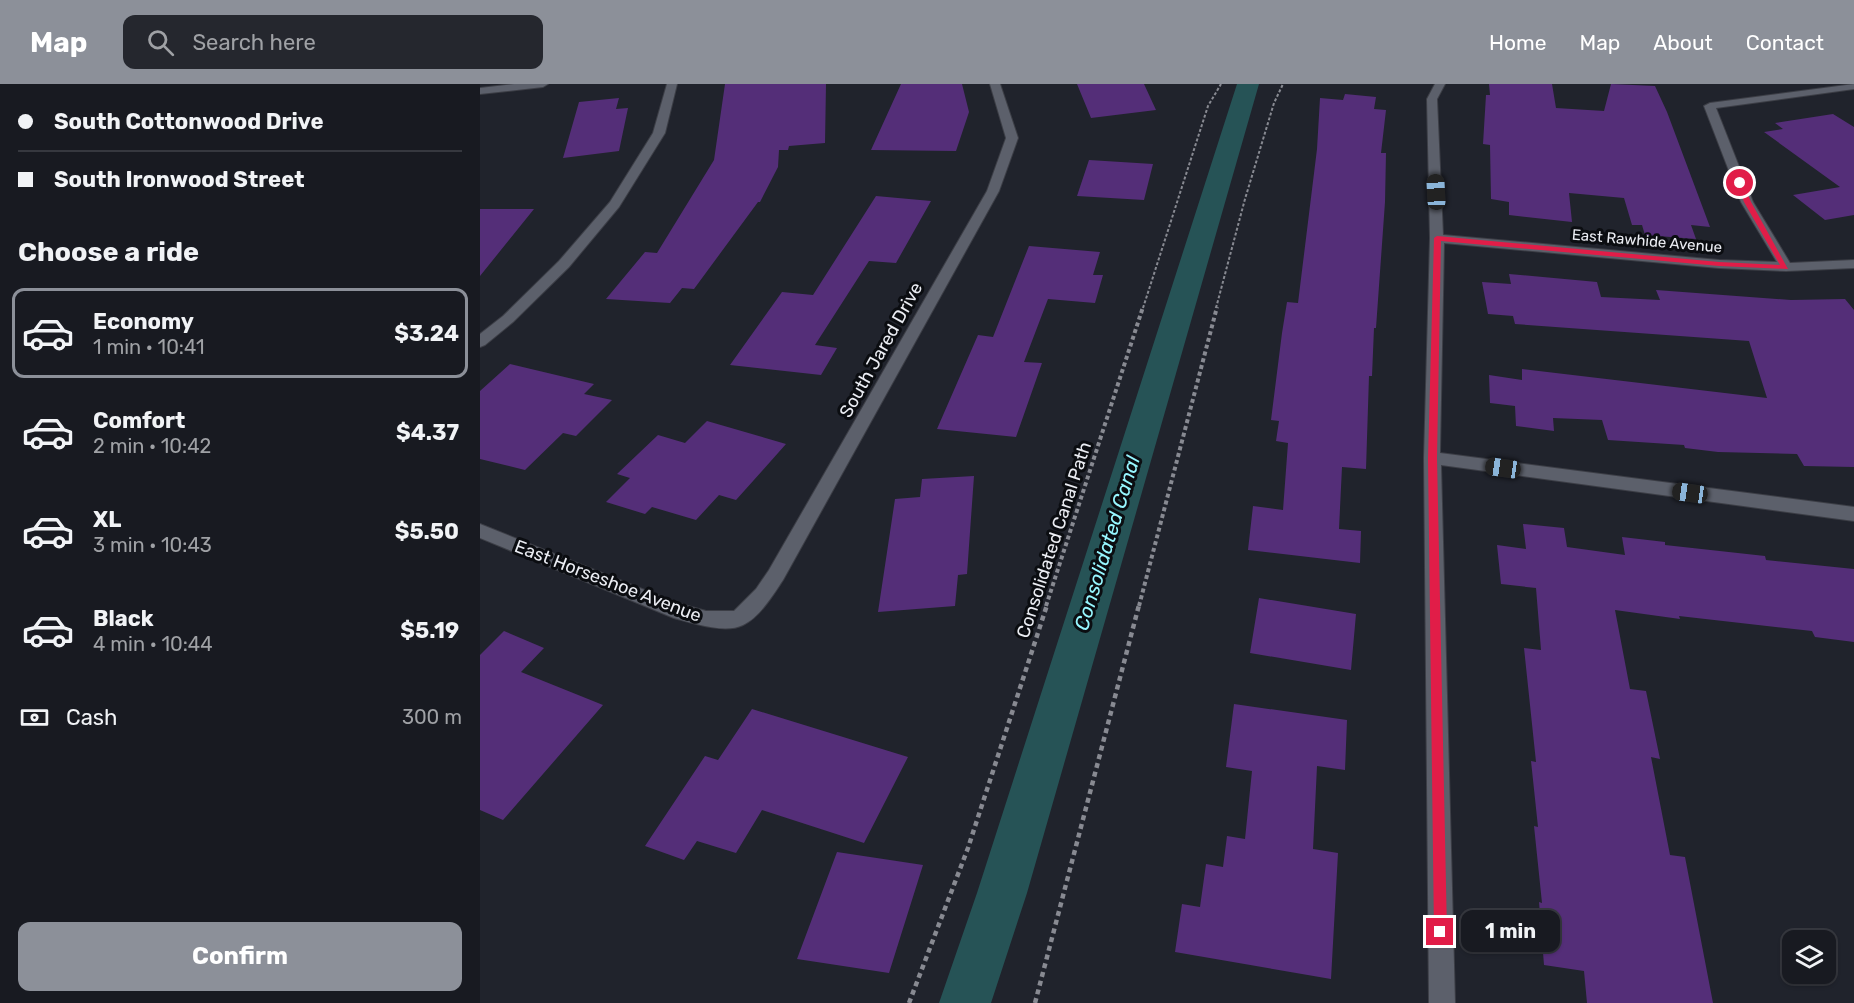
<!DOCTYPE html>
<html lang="en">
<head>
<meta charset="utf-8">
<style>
	:root { --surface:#181a21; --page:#25272e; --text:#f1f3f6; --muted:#9fa1a5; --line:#36383f; --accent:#8c9099 }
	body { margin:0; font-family:Rubik,sans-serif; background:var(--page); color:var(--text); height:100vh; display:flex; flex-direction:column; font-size:22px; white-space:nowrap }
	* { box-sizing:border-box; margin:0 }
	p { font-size:20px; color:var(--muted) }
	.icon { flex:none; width:33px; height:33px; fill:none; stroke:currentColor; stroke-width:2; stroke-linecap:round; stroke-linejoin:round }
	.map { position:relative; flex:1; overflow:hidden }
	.details { display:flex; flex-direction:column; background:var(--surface); width:480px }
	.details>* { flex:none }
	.banner { display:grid; align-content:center; height:132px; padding:0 18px; background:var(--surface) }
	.controls { position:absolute; left:1302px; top:846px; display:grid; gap:12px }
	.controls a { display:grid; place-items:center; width:54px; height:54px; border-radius:12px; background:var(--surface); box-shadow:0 2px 4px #0004,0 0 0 2px var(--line); font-size:30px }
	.end { position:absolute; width:27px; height:27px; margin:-14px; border:8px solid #e11d48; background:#fff; box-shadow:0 0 0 3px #fff }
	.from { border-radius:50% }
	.bubble { position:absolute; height:42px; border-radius:12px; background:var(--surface); box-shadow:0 2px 4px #0004,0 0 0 2px var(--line); font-size:20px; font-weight:700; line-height:42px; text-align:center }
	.car { position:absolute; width:18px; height:36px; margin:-18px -9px; border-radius:8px; box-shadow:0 0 4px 2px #0007; background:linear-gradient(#222 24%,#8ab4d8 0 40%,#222 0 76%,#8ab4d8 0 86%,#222 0) }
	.banner b { display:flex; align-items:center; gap:21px; height:57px; font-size:22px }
	.banner b+b { border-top:2px solid var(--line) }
	.banner i { width:15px; height:15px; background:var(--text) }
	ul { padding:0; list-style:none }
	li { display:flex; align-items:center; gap:18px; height:90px; margin:0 12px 9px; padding:0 6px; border:3px solid transparent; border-radius:12px }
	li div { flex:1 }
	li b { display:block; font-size:22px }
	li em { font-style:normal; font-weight:700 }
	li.on { border-color:var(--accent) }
	li>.icon { width:54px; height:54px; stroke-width:1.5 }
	h2 { padding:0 18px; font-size:27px; line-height:72px }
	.pay { display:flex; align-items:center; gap:15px; height:66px; padding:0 18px; font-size:22px }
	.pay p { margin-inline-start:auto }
	.button { display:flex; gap:12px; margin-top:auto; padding:12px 18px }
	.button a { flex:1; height:69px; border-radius:12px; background:var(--accent); color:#fff; font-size:24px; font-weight:700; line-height:69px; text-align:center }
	header { display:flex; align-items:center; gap:36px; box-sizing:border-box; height:84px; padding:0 30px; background:var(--accent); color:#fff }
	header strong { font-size:28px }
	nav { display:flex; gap:33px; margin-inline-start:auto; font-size:21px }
	.search { width:420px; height:54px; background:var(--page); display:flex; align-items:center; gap:15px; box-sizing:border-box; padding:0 21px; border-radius:12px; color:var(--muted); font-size:22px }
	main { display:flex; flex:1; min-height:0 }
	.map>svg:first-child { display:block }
</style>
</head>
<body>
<header>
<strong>Map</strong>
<div class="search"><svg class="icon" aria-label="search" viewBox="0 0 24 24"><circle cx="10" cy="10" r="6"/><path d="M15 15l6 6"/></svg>Search here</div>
<nav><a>Home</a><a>Map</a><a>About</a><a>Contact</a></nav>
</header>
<main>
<section class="details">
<div class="banner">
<b><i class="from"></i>South Cottonwood Drive</b>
<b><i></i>South Ironwood Street</b>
</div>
<h2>Choose a ride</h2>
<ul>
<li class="on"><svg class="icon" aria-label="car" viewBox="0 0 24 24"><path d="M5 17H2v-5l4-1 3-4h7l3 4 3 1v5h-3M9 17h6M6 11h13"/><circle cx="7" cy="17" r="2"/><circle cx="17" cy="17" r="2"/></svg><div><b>Economy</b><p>1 min · 10:41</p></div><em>$3.24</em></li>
<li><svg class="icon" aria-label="car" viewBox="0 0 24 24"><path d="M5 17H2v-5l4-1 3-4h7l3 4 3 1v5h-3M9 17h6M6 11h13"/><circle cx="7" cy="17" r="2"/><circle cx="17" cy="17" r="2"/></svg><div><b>Comfort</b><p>2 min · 10:42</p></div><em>$4.37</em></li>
<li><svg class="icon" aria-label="car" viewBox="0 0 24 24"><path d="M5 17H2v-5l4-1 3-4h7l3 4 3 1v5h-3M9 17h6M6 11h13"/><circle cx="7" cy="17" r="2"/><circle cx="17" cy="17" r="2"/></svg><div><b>XL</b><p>3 min · 10:43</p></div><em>$5.50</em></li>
<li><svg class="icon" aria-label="car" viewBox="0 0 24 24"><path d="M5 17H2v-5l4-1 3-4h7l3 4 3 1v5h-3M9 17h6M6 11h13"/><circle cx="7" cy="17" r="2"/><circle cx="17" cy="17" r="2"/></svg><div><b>Black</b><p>4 min · 10:44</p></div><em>$5.19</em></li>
</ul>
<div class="pay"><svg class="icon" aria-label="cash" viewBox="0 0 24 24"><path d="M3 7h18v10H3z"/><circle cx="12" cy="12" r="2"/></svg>Cash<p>300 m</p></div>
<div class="button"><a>Confirm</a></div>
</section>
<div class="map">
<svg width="1374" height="919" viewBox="0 0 1374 919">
	<rect width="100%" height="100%" fill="#20232c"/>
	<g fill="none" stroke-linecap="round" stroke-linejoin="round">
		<path fill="#265356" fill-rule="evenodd" d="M757,0h22l-232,809 -36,110h-52l38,-110z"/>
	</g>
	<path fill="#542e78" d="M245,0h101l-1,59 -36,3 -1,4h-9l-1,17 -18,35h-2l-64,87 -12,-1 -12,15 -64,-4 39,-47 12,1 57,-93z
		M421,0h61l7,28 -13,39 -85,-1z
		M597,0h67l12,26 -65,8z
		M1009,0h63l4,24 48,3 7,-27 44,2 12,26 43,115 -19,-2 5,14 -51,-4 -3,-10h-10l-8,-27 -55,-5 3,29 -63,-7v-13l-18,-3 -1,-54 -7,-1 3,-49h4z
		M865,10l31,3 -2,12 12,1 -5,43h5l-1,49 -9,126h-2l-2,48h-3l-3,93 -24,-2 -3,62 22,2 -1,32 -112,-13 5,-44 30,4 5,-67 -12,-2 3,-20 -8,-1 11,-87 5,-31 11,1 19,-154 3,-51 23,2z
		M139,14l-3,11 12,-1 -9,43 -56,7 16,-56z
		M1353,30l21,13v88l-29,5 -32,-25 47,-8 -76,-55 19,-3 -8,-6z
		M609,76l64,4 -9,36 -67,-4z
		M396,112l55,5 -35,62 -27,-2 -54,84 22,3 -16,27 -91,-10 52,-73 31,3z
		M0,125h54l-54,67z
		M549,162l71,6 -7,23h10l-8,28 -47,-4 -24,63 18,1 -26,74 -79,-8 41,-94 15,2z
		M1029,190l88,8 4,15 59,3 -4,-10 135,10 54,-1 9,11v157l-50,-1 -7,-12 -79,-2 -33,-4 -1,-3 -76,-5 -6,-20 -49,-2 1,13 -38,-5 -1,-20 -25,-3 -1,-28 33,5v-11l245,29 -18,-57 -234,-17 -2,-8 -25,-2 -6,-32 29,2z
		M30,280l84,20 -10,10 28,6 -36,36 -13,-3 -38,37 -45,-11v-68z
		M227,337l79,23 -50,56 -17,-5 -23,25 -44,-13 -7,7 -39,-12 24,-24 -13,-4 41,-39 27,8z
		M494,392l-7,98 -9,1 -3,31 -77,6 17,-113 25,-2 2,-18z
		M1043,440l41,4 3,19 58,8 -3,-18 43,5v3l100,11 1,4 88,9v73l-39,-5 -3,-6 -133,-15 1,3 -65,-9 15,79 16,2 14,68 -9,-2 19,98 15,2 28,146h-126l-3,-32 -40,-6 -5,-63 3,1 -8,-77 4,1 -7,-66 5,1 -12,-114 17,2 -5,-62 -35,-4 -4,-39 29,4z
		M779,514l97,16 -5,56 -101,-17z
		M24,547l40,17 -23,24 82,33 -100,115 -23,-10v-155z
		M754,620l113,16 -2,50 -28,-4 -4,83 25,4 -7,126 -156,-27 7,-48 18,3 6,-43 17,3 4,-31 18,3 7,-68 -26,-4z
		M272,625l156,48 -44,86 -102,-33 -26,43 -39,-12 -13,19 -39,-14 60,-90 13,4z
		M357,768l86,13 -34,108 -92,-14z"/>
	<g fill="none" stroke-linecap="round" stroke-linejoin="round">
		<g stroke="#3c3e46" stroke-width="2">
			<path id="street" d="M34,0h34l-5,3 -63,7v-6z
				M187,0h10l-12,49 -46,74 -50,60 -56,55 -28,23 -5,2v-13l23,-18 56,-55 51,-59 43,-69z
				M510,0h10l18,54 -19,53 -216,389c-10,15 -24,38 -40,45 -18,9 -51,-2 -69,-7l-194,-80v-14l197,79 29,8h28l22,-22 13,-19 218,-379 19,-53z
				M955,0h10l-8,15 6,136 276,25 58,2 -36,-60 -37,-96 6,-3 144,-19v5l-138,19 37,94 37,61 64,-3v8l-68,3 -67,-3 -275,-25 -4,210 414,54v14l-413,-56 14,538h-26l-5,-545 6,-220 -3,-139z"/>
		</g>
		<path stroke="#888a92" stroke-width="2" stroke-dasharray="3 2" stroke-linecap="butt" d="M663,224l65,-202 13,-22
			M736,224l29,-109 29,-96 9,-19"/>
		<path stroke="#888a92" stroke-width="4" stroke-dasharray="4 3" stroke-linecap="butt" d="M566,522l97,-299
			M659,522l78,-299"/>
		<path stroke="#888a92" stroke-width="4.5" stroke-dasharray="5 4" stroke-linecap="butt" d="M429,919l59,-155 79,-243
			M555,919l104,-398"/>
		<use href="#street" fill="#5c606b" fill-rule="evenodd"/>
	</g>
	<path fill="#e11d48" d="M1260,97l3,2 8,19 37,67 -69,-3 -278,-25 -4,217 10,474 -2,5 -5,1 -4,-1 -2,-5 -6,-474 6,-220 3,-2 282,26 61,3 -36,-63 -7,-19z"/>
	<g text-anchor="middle" stroke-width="6" stroke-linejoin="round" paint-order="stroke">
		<g font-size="15" fill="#ebedf3" stroke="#0b0d11">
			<text transform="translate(1167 157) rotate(5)" y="5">East Rawhide Avenue</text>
		</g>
		<g font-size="18" fill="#ebedf3" stroke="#0b0d11">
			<text transform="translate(401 266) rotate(-61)" y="6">South Jared Drive</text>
			<text transform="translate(574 456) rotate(-72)" y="6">Consolidated Canal Path</text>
			<text transform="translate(128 497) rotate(21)" y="6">East Horseshoe Avenue</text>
		</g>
		<g font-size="20" font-style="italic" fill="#97f7ff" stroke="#0b0d11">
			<text transform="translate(627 459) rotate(-73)" y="7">Consolidated Canal</text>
		</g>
	</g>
</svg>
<div class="controls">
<a><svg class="icon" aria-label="layers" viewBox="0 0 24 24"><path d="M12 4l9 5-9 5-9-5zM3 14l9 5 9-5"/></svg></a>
</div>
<i class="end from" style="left:1260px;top:99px"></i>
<i class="end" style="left:960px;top:848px"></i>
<div class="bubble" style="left:981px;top:826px;width:99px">1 min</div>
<i class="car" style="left:956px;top:108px;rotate:357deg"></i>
<i class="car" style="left:1023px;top:384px;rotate:278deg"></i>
<i class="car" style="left:1210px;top:409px;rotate:278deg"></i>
</div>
</main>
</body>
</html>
